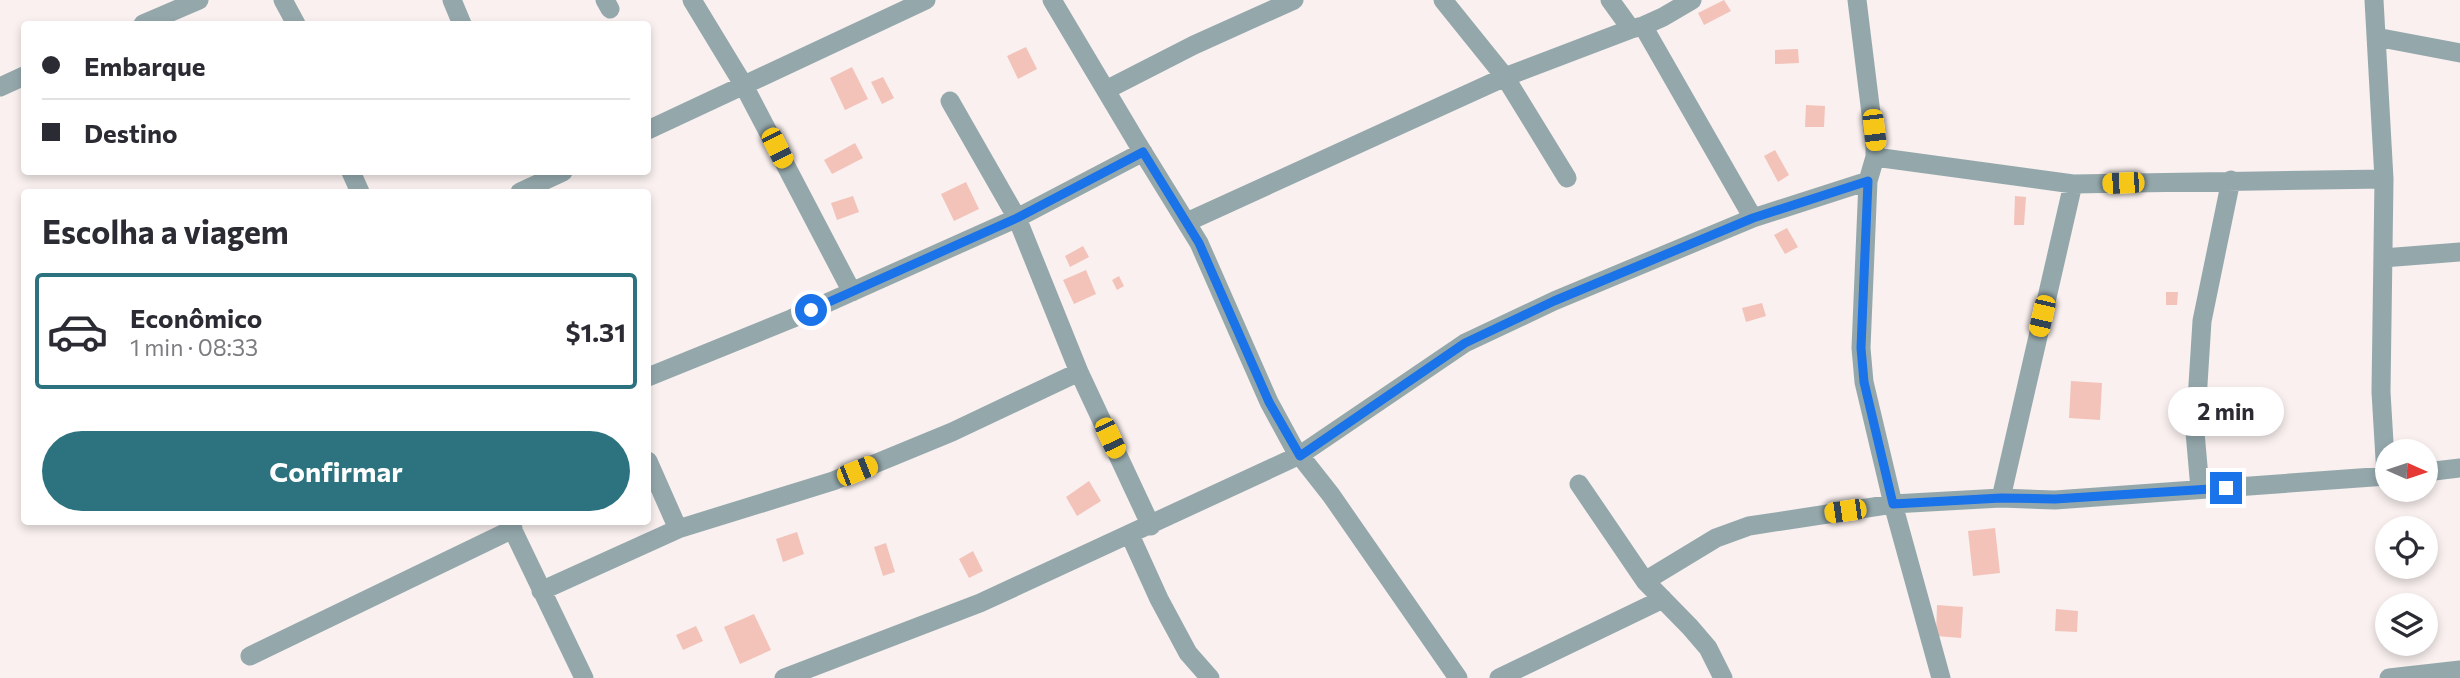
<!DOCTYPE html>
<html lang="pt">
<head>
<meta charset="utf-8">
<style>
	:root { --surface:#fff; --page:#f7f7f7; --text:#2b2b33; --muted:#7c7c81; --line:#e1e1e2; --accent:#2c737f }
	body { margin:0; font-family:Commissioner,sans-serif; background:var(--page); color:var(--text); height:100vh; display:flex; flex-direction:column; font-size:26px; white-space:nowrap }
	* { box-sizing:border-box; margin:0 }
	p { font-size:23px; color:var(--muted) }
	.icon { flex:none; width:38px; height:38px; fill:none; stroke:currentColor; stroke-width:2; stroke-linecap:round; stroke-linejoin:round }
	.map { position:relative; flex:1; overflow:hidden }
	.details { position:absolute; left:21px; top:189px; width:630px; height:336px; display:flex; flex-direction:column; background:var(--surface); border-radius:7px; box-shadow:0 4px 10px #0003 }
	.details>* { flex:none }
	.banner { position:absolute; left:21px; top:21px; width:630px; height:154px; border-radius:7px; box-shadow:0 4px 10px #0003; display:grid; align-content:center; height:154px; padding:0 21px; background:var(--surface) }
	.needle { width:46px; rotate:93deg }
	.tools { position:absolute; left:2375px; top:439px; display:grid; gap:14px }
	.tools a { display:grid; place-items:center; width:63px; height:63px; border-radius:50%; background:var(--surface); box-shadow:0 4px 10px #0003; font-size:35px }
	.end { position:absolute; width:32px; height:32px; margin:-16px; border:9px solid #1a73e8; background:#fff; box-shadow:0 0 0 4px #fff }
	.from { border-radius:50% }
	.bubble { position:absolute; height:49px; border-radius:24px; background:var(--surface); box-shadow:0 4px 10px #0003; font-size:23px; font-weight:700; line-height:49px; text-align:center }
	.car { position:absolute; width:21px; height:42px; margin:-21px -10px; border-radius:9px; box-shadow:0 0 5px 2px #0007; background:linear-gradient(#f5c518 24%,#345 0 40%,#f5c518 0 76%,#345 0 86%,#f5c518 0) }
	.banner b { display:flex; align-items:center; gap:24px; height:66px; font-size:26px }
	.banner b+b { border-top:2px solid var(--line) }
	.banner i { width:18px; height:18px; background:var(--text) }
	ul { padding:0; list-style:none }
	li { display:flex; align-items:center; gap:21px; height:116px; margin:0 14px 10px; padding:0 7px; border:4px solid transparent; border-radius:7px }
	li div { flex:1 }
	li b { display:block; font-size:26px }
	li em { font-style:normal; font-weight:700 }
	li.active { border-color:var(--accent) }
	li>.icon { width:63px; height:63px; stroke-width:1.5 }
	h2 { padding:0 21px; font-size:32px; line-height:84px }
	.action { display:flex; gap:14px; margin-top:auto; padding:14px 21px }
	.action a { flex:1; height:80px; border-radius:42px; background:var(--accent); color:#fff; font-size:28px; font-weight:700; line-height:80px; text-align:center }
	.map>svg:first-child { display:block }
</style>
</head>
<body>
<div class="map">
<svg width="2460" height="678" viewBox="0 0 2460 678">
	<rect width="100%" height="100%" fill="#f9f0ef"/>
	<path fill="#f3c3ba" d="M1724,0l7,11 -27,14 -6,-12z
		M1026,47l11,22 -19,10 -11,-23z
		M1798,49l1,14 -24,1v-14z
		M852,67l16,32 -23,11 -15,-32z
		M883,77l11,21 -12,6 -11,-22z
		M1806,105l19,1 -1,21h-19z
		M855,143l8,15 -31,16 -8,-14z
		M1775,150l14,25 -11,7 -14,-26z
		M966,182l13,27 -25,12 -13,-27z
		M853,196l6,16 -22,8 -6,-17z
		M2015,196l11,1 -2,28h-10z
		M1787,228l11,19 -13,7 -11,-19z
		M1083,246l6,11 -19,10 -5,-11z
		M1086,270l10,24 -22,10 -11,-24z
		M1119,276l5,10 -7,4 -5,-10z
		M2166,292h12l-1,13h-11z
		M1762,303l4,13 -20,6 -4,-14z
		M2071,381l31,2 -2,37 -31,-2z
		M1089,481l12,20 -24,15 -11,-19z
		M1995,528l5,45 -27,3 -5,-45z
		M797,532l7,22 -21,8 -7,-23z
		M886,543l9,29 -12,4 -9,-29z
		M973,551l10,20 -14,7 -10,-19z
		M1937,605l26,2 -2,31 -25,-2z
		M2056,609l22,2 -1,21 -22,-1z
		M754,614l17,36 -31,14 -16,-37z
		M696,626l7,15 -20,9 -7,-15z"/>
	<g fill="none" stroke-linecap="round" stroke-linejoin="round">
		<path stroke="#94a8ac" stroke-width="19" d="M283,0l13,24
			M452,0l10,24
			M605,0l5,9
			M692,0l51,84 109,208
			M1052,0l84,141 63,102 70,159 25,46 37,47 127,183
			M1443,0l62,77 62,101
			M1610,0l21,29
			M1857,0l18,146v11l-7,24 -7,167 3,34 29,122 48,174
			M2374,0l10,179 -3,213 5,84
			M143,24l56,-24
			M1643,26l110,192
			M2376,37l84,16
			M0,87l24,-11
			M1106,90l88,-45 100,-45
			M950,101l67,117 62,154 72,154
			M648,130l278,-130
			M1875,157l198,27 311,-5
			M351,172l9,20
			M520,192l43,-20
			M1187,222l318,-145 126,-48 12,-3 20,-9 29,-17
			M2383,258l77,-6
			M648,377l143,-58 226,-101 126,-66
			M648,461l30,68
			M2426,472l34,-4
			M1579,484l66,97 45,46 18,21 15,30
			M2200,489l-5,-57 7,-111 29,-141
			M2001,498l72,-314
			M509,522l75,156
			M1130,535l29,64 29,54 22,25
			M1645,581l71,-43 33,-12 144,-22 108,-6 54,2 332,-24
			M541,591l137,-62 155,-48 119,-49 127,-60
			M250,656l263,-127
			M784,678l196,-75 320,-148 165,-112 89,-42 199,-83 115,-37
			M1499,678l164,-79
			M2389,678l71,-8"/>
	</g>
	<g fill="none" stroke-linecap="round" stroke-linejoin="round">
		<path stroke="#1a73e8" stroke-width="9" d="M811,310l206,-92 126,-66 56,91 70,159 31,54 165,-113 89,-42 199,-83 115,-37 -7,167 3,34 29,122 108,-6 54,1 171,-11"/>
	</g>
</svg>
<div class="tools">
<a><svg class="needle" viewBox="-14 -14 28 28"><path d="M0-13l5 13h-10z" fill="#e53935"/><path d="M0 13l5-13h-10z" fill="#7c7c81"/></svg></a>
<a><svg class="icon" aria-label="locate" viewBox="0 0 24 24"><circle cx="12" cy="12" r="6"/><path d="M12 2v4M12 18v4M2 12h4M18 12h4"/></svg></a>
<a><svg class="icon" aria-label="layers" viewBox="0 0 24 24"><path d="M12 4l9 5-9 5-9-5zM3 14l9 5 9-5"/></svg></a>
</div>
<i class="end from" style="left:811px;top:310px"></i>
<i class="end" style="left:2226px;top:488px"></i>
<div class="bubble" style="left:2168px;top:387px;width:116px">2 min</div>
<i class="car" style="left:1874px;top:130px;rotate:173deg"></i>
<i class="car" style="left:777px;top:148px;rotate:153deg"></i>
<i class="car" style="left:2123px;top:183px;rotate:268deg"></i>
<i class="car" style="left:2042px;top:316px;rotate:193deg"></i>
<i class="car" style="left:1110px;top:438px;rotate:155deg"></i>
<i class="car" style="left:857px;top:471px;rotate:68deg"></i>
<i class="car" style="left:1845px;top:511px;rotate:262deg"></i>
<div class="banner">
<b><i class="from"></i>Embarque</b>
<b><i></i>Destino</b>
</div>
<section class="details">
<h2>Escolha a viagem</h2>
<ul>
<li class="active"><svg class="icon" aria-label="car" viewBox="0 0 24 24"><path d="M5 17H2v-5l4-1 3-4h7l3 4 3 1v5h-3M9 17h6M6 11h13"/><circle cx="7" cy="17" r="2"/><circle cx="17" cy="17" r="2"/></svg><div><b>Econômico</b><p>1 min · 08:33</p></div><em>$1.31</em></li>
</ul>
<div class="action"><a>Confirmar</a></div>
</section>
</div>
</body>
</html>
